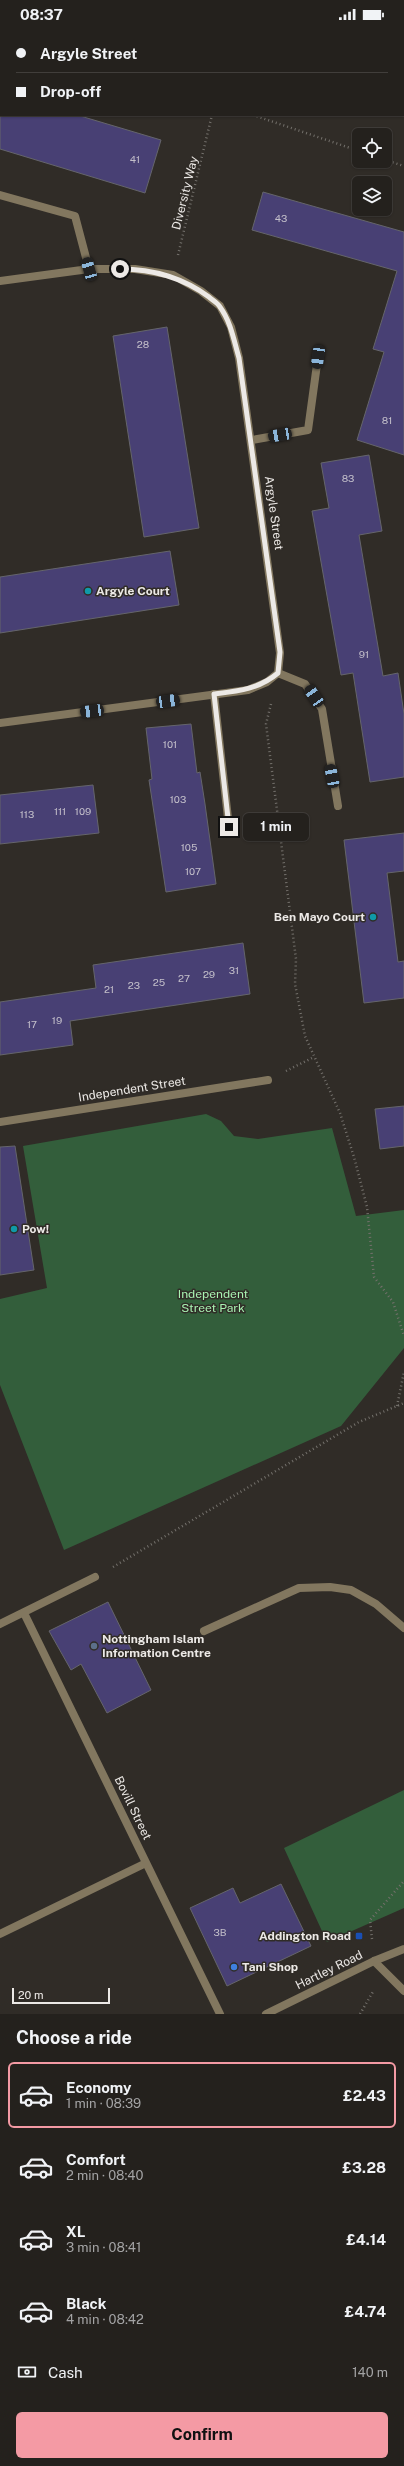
<!DOCTYPE html>
<html lang="en">
<head>
<meta charset="utf-8">
<style>
	:root { --surface:#24211d; --page:#302e2a; --text:#f1f3f6; --muted:#a3a3a4; --line:#413e3b; --accent:#f49aa4 }
	body { margin:0; font-family:"Public Sans",sans-serif; background:var(--page); color:var(--text); height:100vh; display:flex; flex-direction:column; font-size:15px; white-space:nowrap }
	* { box-sizing:border-box; margin:0 }
	p { font-size:13px; color:var(--muted) }
	.icon { flex:none; width:22px; height:22px; fill:none; stroke:currentColor; stroke-width:2; stroke-linecap:round; stroke-linejoin:round }
	.map { position:relative; height:1986px; overflow:hidden }
	.drawer { display:flex; flex-direction:column; background:var(--surface); flex:1 }
	.drawer>* { flex:none }
	.hud { position:absolute; left:0px; top:0px; width:404px; height:88px; box-shadow:0 1px 3px #0004,0 0 0 1px var(--line); display:grid; align-content:center; height:88px; padding:0 16px; background:var(--surface) }
	.controls { position:absolute; left:352px; top:100px; display:grid; gap:8px }
	.controls a { display:grid; place-items:center; width:40px; height:40px; border-radius:6px; background:var(--surface); box-shadow:0 1px 3px #0004,0 0 0 1px var(--line); font-size:20px }
	.scale { position:absolute; left:12px; bottom:10px; width:98px; box-sizing:border-box; padding-left:4px; border:2px solid #ece9e6; border-top:0; font-size:11px; line-height:14px; white-space:nowrap; color:#ece9e6; -webkit-text-stroke:3px #302c27; paint-order:stroke }
	.end { position:absolute; width:18px; height:18px; margin:-9px; border:5px solid #ece9e6; background:#111; box-shadow:0 0 0 2px #111 }
	.from { border-radius:50% }
	.bubble { position:absolute; height:28px; border-radius:6px; background:var(--surface); box-shadow:0 1px 3px #0004,0 0 0 1px var(--line); font-size:13px; font-weight:700; line-height:28px; text-align:center }
	.car { position:absolute; width:12px; height:24px; margin:-12px -6px; border-radius:5px; box-shadow:0 0 3px 1px #0007; background:linear-gradient(#222 24%,#8ab4d8 0 40%,#222 0 76%,#8ab4d8 0 86%,#222 0) }
	.hud b { display:flex; align-items:center; gap:14px; height:38px; font-size:15px }
	.hud b+b { border-top:1px solid var(--line) }
	.hud i { width:10px; height:10px; background:var(--text) }
	ul { padding:0; list-style:none }
	li { display:flex; align-items:center; gap:12px; height:66px; margin:0 8px 6px; padding:0 8px; border:2px solid transparent; border-radius:6px }
	li div { flex:1 }
	li b { display:block; font-size:15px }
	li em { font-style:normal; font-weight:700 }
	li.on { border-color:var(--accent) }
	li>.icon { width:36px; height:36px; stroke-width:1.5 }
	h2 { padding:0 16px; font-size:18px; line-height:48px }
	.pay { display:flex; align-items:center; gap:10px; height:44px; padding:0 16px; font-size:15px }
	.pay p { margin-inline-start:auto }
	.button { display:flex; gap:8px; margin-top:auto; padding:8px 16px }
	.button a { flex:1; height:46px; border-radius:6px; background:var(--accent); color:#111; font-size:16px; font-weight:700; line-height:46px; text-align:center }
	.status { display:flex; justify-content:space-between; align-items:center; height:28px; padding:0 20px; background:var(--surface); direction:ltr }
	.status svg { height:11px; fill:currentColor }
	.map>svg:first-child { display:block }
</style>
</head>
<body>
<div class="status"><b>08:37</b><svg viewBox="0 0 49 12"><path d="M0 12V9h3v3zM5 12V6h3v6zM10 12V3h3v9zM15 12V0h3v12zM26 1h20v11H26zM47 4h2v5h-2z"/></svg></div>
<div class="map">
<svg width="404" height="1986" viewBox="0 0 404 1986">
	<rect width="100%" height="100%" fill="#302c27"/>
	<path fill="#335e3b" d="M206,1086l15,7 13,15 24,3 74,-11 24,88 48,-6v138l-63,78 -277,124 -64,-165v-86l47,-11 -24,-142z
		M404,1762v118l-77,34 -43,-94z"/>
	<path fill="#484074" stroke="#65656b" d="M0,87h77l84,25 -16,53 -145,-44z
		M263,164l141,40v223l-47,-15 27,-88 -11,-3 24,-78 -145,-41z
		M167,299l32,201 -55,9 -31,-201z
		M369,427l13,76 -23,4 24,141 15,-3 6,41v63l-34,5 -17,-109 -12,2 -29,-164 17,-3 -8,-45z
		M170,523l9,54 -179,28v-56z
		M191,696l6,49 3,-1 5,32 11,80 -50,8 -17,-112 3,-1 -6,-51z
		M93,757l6,48 -99,11v-49z
		M404,805v38l-17,2 11,89 6,-1v37l-40,5 -20,-163z
		M243,915l7,51 -180,27 3,24 -73,10v-53l96,-14 -3,-23z
		M404,1078v40l-24,3 -5,-40z
		M15,1118l19,124 -34,5v-128z
		M108,1574l43,88 -44,23 -26,-49 -10,6 -22,-39z
		M281,1856l30,62 -84,40 -37,-78 43,-20 7,15z"/>
	<g fill="none" stroke-linecap="round" stroke-linejoin="round">
		<path stroke="#74716c" stroke-width="2.5" stroke-dasharray="1 3" stroke-linecap="butt" d="M175,1v-1
			M0,8h1
			M253,87l106,36
			M385,132l19,6
			M178,227l34,-140
			M271,676l-5,20 30,235 -1,25 10,52 35,77 14,44 13,50 7,70 19,25 11,34
			M286,1043l28,-14
			M397,1378l7,-34
			M113,1539l246,-145 45,-19
			M372,1911l-2,-19 34,-39
			M360,1986l14,-24"/>
		<path stroke="#82775f" stroke-width="8" d="M286,1l1,-1
			M0,167l75,21 14,53
			M252,412l56,-10 10,-73
			M278,645l27,11 17,25 16,97
			M214,666l15,133"/>
		<path stroke="#82775f" stroke-width="8" d="M0,253l89,-12h46l38,6 28,16 19,15 11,21 8,31 41,295 -2,20 -11,9 -19,8 -248,33
			M0,1094l268,-42
			M24,1585l196,401
			M0,1596l95,-47
			M204,1603l95,-43 31,-1 21,3 25,14 28,24
			M0,1906l146,-71
			M374,1933l30,30"/>
		<path stroke="#82775f" stroke-width="8" d="M266,1986l108,-53 30,-12"/>
	</g>
	<g fill="none" stroke-linecap="round" stroke-linejoin="round">
		<path stroke="#ece9e6" stroke-width="5" d="M120,241c33,0 62,8 89,28 3,3 9,6 11,10 11,15 14,34 19,51l41,294 -2,21c-19,16 -39,18 -64,21l15,133"/>
	</g>
	<g fill="#0f9aa8" stroke="#302c27" stroke-width="1.5">
		<circle cx="88" cy="563" r="4"/>
		<circle cx="373" cy="889" r="4"/>
		<circle cx="14" cy="1201" r="4"/>
	</g>
	<circle fill="#5c6f8a" stroke="#302c27" stroke-width="1.5" cx="94" cy="1618" r="4"/>
	<rect fill="#1a4fb4" stroke="#302c27" stroke-width="1.5" x="355" y="1904" width="8" height="8" rx="2"/>
	<circle fill="#3f7fe0" stroke="#302c27" stroke-width="1.5" cx="234" cy="1939" r="4"/>
	<g text-anchor="middle" stroke-width="3" stroke-linejoin="round" paint-order="stroke">
		<g font-size="10" fill="#c3bfca">
			<text x="135" y="135">41</text>
			<text x="281" y="194">43</text>
			<text x="143" y="320">28</text>
			<text x="387" y="396">81</text>
			<text x="348" y="454">83</text>
			<text x="364" y="630">91</text>
			<text x="170" y="720">101</text>
			<text x="178" y="775">103</text>
			<text x="60" y="787">111</text>
			<text x="83" y="787">109</text>
			<text x="27" y="790">113</text>
			<text x="189" y="823">105</text>
			<text x="193" y="847">107</text>
			<text x="234" y="946">31</text>
			<text x="209" y="950">29</text>
			<text x="184" y="954">27</text>
			<text x="159" y="958">25</text>
			<text x="134" y="961">23</text>
			<text x="109" y="965">21</text>
			<text x="57" y="996">19</text>
			<text x="32" y="1000">17</text>
			<text x="220" y="1908">3B</text>
		</g>
		<g font-size="12" fill="#ece9e6" stroke="#302c27">
			<text transform="translate(185 165) rotate(-76)" y="4">Diversity Way</text>
			<text transform="translate(274 485) rotate(82)" y="4">Argyle Street</text>
			<text transform="translate(132 1061) rotate(-9)" y="4">Independent Street</text>
			<text transform="translate(133 1780) rotate(64)" y="4">Bovill Street</text>
			<text transform="translate(329 1942) rotate(-26)" y="4">Hartley Road</text>
		</g>
		<g font-size="12" font-weight="bold" fill="#ece9e6" stroke="#302c27" text-anchor="start">
			<text x="96" y="567">Argyle Court</text>
			<text x="365" y="893" text-anchor="end">Ben Mayo Court</text>
			<text x="22" y="1205">Pow!</text>
			<text x="102" y="1615">Nottingham Islam<tspan x="102" dy="14">Information Centre</tspan></text>
			<text x="351" y="1912" text-anchor="end">Addington Road</text>
			<text x="242" y="1943">Tani Shop</text>
		</g>
		<g font-size="12" fill="#a8f3b2" stroke="#302c27">
			<text x="213" y="1270">Independent<tspan x="213" dy="14">Street Park</tspan></text>
		</g>
	</g>
</svg>
<div class="controls">
<a><svg class="icon" aria-label="locate" viewBox="0 0 24 24"><circle cx="12" cy="12" r="6"/><path d="M12 2v4M12 18v4M2 12h4M18 12h4"/></svg></a>
<a><svg class="icon" aria-label="layers" viewBox="0 0 24 24"><path d="M12 4l9 5-9 5-9-5zM3 14l9 5 9-5"/></svg></a>
</div>
<div class="scale">20 m</div>
<i class="end from" style="left:120px;top:241px"></i>
<i class="end" style="left:229px;top:799px"></i>
<div class="bubble" style="left:243px;top:785px;width:66px">1 min</div>
<i class="car" style="left:89px;top:241px;rotate:344deg"></i>
<i class="car" style="left:318px;top:329px;rotate:188deg"></i>
<i class="car" style="left:280px;top:407px;rotate:260deg"></i>
<i class="car" style="left:314px;top:668px;rotate:326deg"></i>
<i class="car" style="left:168px;top:673px;rotate:82deg"></i>
<i class="car" style="left:92px;top:683px;rotate:263deg"></i>
<i class="car" style="left:332px;top:748px;rotate:349deg"></i>
<div class="hud">
<b><i class="from"></i>Argyle Street</b>
<b><i></i>Drop-off</b>
</div>
</div>
<section class="drawer">
<h2>Choose a ride</h2>
<ul>
<li class="on"><svg class="icon" aria-label="car" viewBox="0 0 24 24"><path d="M5 17H2v-5l4-1 3-4h7l3 4 3 1v5h-3M9 17h6M6 11h13"/><circle cx="7" cy="17" r="2"/><circle cx="17" cy="17" r="2"/></svg><div><b>Economy</b><p>1 min · 08:39</p></div><em>£2.43</em></li>
<li><svg class="icon" aria-label="car" viewBox="0 0 24 24"><path d="M5 17H2v-5l4-1 3-4h7l3 4 3 1v5h-3M9 17h6M6 11h13"/><circle cx="7" cy="17" r="2"/><circle cx="17" cy="17" r="2"/></svg><div><b>Comfort</b><p>2 min · 08:40</p></div><em>£3.28</em></li>
<li><svg class="icon" aria-label="car" viewBox="0 0 24 24"><path d="M5 17H2v-5l4-1 3-4h7l3 4 3 1v5h-3M9 17h6M6 11h13"/><circle cx="7" cy="17" r="2"/><circle cx="17" cy="17" r="2"/></svg><div><b>XL</b><p>3 min · 08:41</p></div><em>£4.14</em></li>
<li><svg class="icon" aria-label="car" viewBox="0 0 24 24"><path d="M5 17H2v-5l4-1 3-4h7l3 4 3 1v5h-3M9 17h6M6 11h13"/><circle cx="7" cy="17" r="2"/><circle cx="17" cy="17" r="2"/></svg><div><b>Black</b><p>4 min · 08:42</p></div><em>£4.74</em></li>
</ul>
<div class="pay"><svg class="icon" aria-label="cash" viewBox="0 0 24 24"><path d="M3 7h18v10H3z"/><circle cx="12" cy="12" r="2"/></svg>Cash<p>140 m</p></div>
<div class="button"><a>Confirm</a></div>
</section>
</body>
</html>
